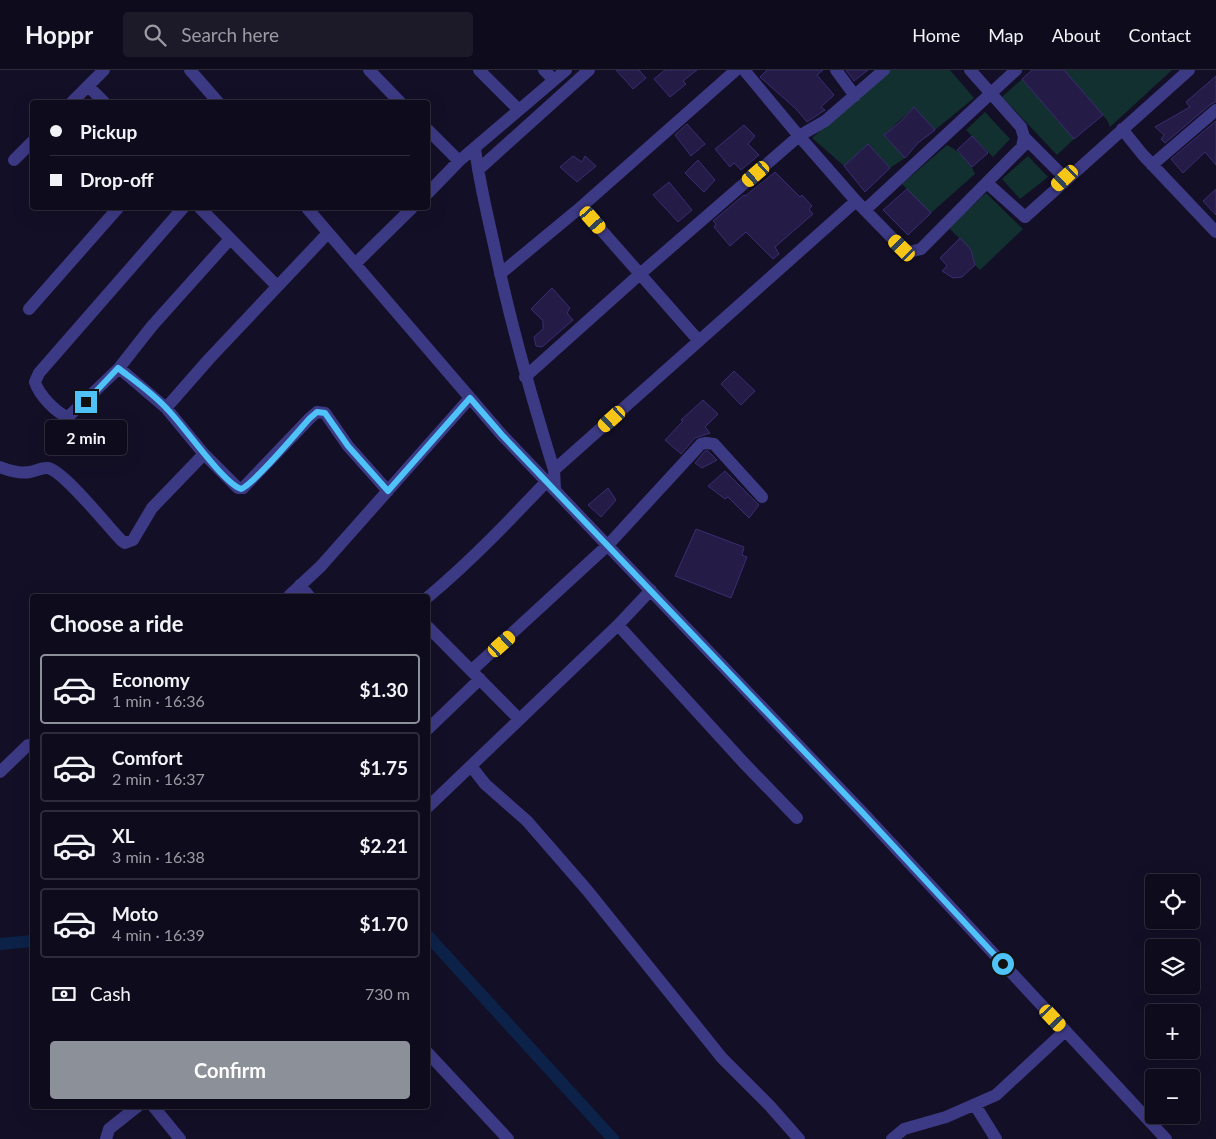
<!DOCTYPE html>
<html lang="en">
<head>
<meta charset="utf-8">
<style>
	:root { --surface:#0e0b1c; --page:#1c1929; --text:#f1f3f6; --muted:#9b9ba3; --line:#2e2b3b; --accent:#8c9099 }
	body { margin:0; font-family:Lato,sans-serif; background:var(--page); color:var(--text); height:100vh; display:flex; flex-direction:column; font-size:19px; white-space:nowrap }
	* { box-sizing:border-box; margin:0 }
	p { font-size:16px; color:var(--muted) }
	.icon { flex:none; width:28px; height:28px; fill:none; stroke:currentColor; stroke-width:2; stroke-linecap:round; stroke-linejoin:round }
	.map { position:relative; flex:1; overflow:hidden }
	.sheet { position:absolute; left:30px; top:524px; width:400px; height:515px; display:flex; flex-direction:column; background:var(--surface); border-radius:5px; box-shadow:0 5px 20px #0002,0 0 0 1px var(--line) }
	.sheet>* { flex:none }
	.hud { position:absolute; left:30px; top:30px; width:400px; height:110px; border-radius:5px; box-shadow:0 5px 20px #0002,0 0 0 1px var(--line); display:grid; align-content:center; height:110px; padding:0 20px; background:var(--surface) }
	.tools { position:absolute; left:1145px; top:804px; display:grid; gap:10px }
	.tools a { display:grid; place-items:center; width:55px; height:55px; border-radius:5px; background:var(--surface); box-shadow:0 5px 20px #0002,0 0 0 1px var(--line); font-size:25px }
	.end { position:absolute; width:22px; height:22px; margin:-11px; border:6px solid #4fc3f7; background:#111; box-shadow:0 0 0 2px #111 }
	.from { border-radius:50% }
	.bubble { position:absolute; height:35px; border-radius:5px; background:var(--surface); box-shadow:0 5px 20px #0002,0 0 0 1px var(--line); font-size:16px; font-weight:700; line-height:35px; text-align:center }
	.car { position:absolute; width:15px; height:30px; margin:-15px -8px; border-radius:6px; box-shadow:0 0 4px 1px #0007; background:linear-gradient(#f5c518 24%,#345 0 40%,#f5c518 0 76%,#345 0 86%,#f5c518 0) }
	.hud b { display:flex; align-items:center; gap:18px; height:48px; font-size:19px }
	.hud b+b { border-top:1px solid var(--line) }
	.hud i { width:12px; height:12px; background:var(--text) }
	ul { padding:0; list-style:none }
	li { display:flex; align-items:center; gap:15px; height:70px; margin:0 10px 8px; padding:0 10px; border:2px solid var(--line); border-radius:5px }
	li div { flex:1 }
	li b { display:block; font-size:19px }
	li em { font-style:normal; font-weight:700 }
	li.on { border-color:var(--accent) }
	li>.icon { width:45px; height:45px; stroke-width:1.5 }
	h2 { padding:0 20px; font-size:22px; line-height:60px }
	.pay { display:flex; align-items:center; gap:12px; height:55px; padding:0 20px; font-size:19px }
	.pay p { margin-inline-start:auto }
	.primary-button { display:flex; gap:10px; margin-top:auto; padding:10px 20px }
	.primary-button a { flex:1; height:58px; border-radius:5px; background:var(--accent); color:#fff; font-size:20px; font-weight:700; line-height:58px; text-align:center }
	header { display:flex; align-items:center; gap:30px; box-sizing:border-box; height:70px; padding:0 25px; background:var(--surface); border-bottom:1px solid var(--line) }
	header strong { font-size:24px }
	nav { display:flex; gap:28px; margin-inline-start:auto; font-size:18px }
	.search { width:350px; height:45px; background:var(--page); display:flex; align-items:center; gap:12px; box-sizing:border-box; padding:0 18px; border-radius:5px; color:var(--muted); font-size:19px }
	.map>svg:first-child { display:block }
</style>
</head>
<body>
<header>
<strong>Hoppr</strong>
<div class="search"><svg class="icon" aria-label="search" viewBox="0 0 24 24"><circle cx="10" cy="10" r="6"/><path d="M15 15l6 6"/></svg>Search here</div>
<nav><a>Home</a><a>Map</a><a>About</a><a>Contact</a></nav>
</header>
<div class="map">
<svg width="1216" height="1069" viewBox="0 0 1216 1069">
	<rect width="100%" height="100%" fill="#130f26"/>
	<path fill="#12302f" d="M888,0h62l24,28 -39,32 -21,-23 -30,28 21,23 -15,10 -22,-24 -24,22 -32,-28z
		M1064,0h108l-62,57 -3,-7z
		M1022,9l52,60 -17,16 -55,-58z
		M985,42l25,27 -17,18 -27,-27z
		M947,75c12,6 23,16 28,29l-44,39 -29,-29z
		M1028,86l20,21 -28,22 -18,-20z
		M986,123l37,36 -43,41 -5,-5 -4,-15 -22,-22z"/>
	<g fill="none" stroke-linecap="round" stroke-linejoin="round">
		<path stroke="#0c2248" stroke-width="12" d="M428,866l185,203
			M0,874l32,-3"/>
	</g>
	<path fill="#241b47" stroke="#3b2d73" d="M616,0h23l7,8 -13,11z
		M665,0h32l-14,11 3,3 -16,13 -16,-18z
		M767,0h56l-6,5 17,20 -13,12 4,3 -18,12 -11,-13 -36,-32z
		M846,0h22l-14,11z
		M1032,0h32l39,45 -29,24 -52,-60z
		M1216,6v26l-5,2 -46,39 -4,-4 3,-4 -9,-8 35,-20 -4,-5z
		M914,37l21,23 -17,13 -13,15 -21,-23 16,-13z
		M1216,51v44l-11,-13 -22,21 -12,-14z
		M687,54l18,20 -14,12 -16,-21z
		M744,55l11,11 -7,8 11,11 -18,15 -7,-7 -4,4 -15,-18z
		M972,66l16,17 -16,14 -15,-17z
		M868,74l22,24 -25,24 -21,-26z
		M573,86l9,6 3,-6 11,10 -19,16 -17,-15z
		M698,90l17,20 -11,12 -19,-19z
		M775,102l25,25 2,-2 10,11 -3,3 4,5 -38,33 4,7 -6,5 -27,-27 -16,14 -16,-19 2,-3 -3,-3 31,-26 1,1z
		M669,112l23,28 -14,12 -25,-27z
		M907,119l24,24 -23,22 -25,-25z
		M1216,119v26l-13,-14z
		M960,168l11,12 4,15 -13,12 -9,1 -11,-7 5,-5 -7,-8z
		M552,218l18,20 -3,5 6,7 -31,27 -6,-1 -2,-9 9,-8v-8l-12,-12z
		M734,301l21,20 -14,14 -20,-21z
		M703,330l15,14 -13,13 5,6 -15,5 -14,16 -16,-14 18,-19 -2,-1z
		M705,381h3l9,9 -15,8 -7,-5z
		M725,401l34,34 -10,13 -21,-21 -3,2 -17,-13z
		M608,418l8,12 -15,17 -13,-12z
		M696,459l48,18 -2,8 5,2 -16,41 -56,-22z"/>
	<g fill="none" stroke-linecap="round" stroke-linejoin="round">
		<path stroke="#3d3a85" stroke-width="12" d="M190,0l28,32
			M369,0l31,32
			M479,0l40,40
			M544,0l10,10
			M836,0l19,26
			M88,16l16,16
			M72,32l32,-32
			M1122,59l21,26 73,77
			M428,60l31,31
			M1024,67l41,41
			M475,78c4,33 12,65 19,97 16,76 37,151 60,225
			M14,90l18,-18
			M1152,95l64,-55
			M478,100l111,-100
			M987,113l38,34 164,-147
			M428,123l31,-32 107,-91
			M856,131l46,47 7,4 12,-3 101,-102 2,-10 -3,-10 -51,-57
			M581,137l118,134
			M200,138l77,78
			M307,138l195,227 360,377 304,327
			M865,140l151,-140
			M356,193l56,-55
			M500,204l81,-67 155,-137
			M29,239l89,-101
			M119,298l33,-42 78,-87
			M525,307l115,-103 159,-138 26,-15 59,-51
			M166,338l-47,-40 -51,49c-12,-4 -29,-22 -33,-35l4,-9 144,-165
			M204,384l34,34h5l67,-70 7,-6 8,1 23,33 40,45
			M0,397c10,4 20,7 30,5 7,-1 11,-5 18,-4 16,3 60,59 74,73l3,2 8,-3 19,-32 52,-54 -38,-46 43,-49 119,-126
			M555,419l-1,-19 302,-269 -57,-65 -55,-66
			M300,515l9,11
			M289,526l32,-30 149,-168
			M428,527c43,-36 81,-76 119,-116
			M618,555l125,137 54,56
			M428,557l91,92
			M472,600l136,-125 93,-101 5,-1 8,1 48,53
			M428,659l52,-50
			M471,696l14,18 42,37 60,69 135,168 47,47 30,34
			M0,702l28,-27
			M428,737l190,-182 33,-35
			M428,983l80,86
			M975,1035l21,34
			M153,1036l27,33
			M106,1069l3,-10 29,-23
			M892,1069l12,-10 42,-12 50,-22 69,-64"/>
	</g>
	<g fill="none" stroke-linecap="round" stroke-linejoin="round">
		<path stroke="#4fc3f7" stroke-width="6" d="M86,332l32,-34c17,13 36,26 50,42 16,16 55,73 73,79 12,-4 57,-58 69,-71l7,-6 8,1 23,33 40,45 82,-93 32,37 360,377 141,152"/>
	</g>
</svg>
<div class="tools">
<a><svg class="icon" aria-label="locate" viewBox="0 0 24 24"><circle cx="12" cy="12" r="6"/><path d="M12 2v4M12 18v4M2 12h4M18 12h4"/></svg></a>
<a><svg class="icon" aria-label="layers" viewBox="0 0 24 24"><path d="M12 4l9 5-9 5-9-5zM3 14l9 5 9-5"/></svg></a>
<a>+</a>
<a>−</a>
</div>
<i class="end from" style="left:1003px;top:894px"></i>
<i class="end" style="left:86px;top:332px"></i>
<div class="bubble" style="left:45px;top:350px;width:82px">2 min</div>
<i class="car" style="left:756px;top:104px;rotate:229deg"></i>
<i class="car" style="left:1065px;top:108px;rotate:227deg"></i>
<i class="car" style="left:593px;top:150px;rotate:139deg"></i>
<i class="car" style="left:902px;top:178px;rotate:315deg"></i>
<i class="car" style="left:612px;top:349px;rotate:228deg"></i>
<i class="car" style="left:502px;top:574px;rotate:48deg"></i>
<i class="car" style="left:1053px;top:948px;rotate:137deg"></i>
<div class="hud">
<b><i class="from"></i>Pickup</b>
<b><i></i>Drop-off</b>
</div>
<section class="sheet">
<h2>Choose a ride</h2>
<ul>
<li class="on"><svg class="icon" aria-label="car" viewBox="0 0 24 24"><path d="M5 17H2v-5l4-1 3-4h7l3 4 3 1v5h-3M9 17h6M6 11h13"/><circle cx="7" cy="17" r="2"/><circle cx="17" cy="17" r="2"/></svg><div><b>Economy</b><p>1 min · 16:36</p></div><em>$1.30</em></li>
<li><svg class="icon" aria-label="car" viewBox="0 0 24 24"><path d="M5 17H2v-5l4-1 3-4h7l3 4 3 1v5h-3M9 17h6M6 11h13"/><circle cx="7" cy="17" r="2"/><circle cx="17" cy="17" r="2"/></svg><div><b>Comfort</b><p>2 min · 16:37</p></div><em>$1.75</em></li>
<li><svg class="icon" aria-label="car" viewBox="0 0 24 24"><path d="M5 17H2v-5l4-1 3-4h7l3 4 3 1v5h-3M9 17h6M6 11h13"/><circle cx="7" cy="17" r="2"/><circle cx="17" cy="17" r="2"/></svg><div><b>XL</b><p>3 min · 16:38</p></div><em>$2.21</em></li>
<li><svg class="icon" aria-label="car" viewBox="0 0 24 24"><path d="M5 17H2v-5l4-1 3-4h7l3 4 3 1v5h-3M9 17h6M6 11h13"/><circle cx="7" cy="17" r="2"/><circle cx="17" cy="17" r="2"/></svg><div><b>Moto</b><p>4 min · 16:39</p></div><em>$1.70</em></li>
</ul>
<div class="pay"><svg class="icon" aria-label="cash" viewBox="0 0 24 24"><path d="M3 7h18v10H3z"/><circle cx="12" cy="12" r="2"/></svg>Cash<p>730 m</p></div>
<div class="primary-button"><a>Confirm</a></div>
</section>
</div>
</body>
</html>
